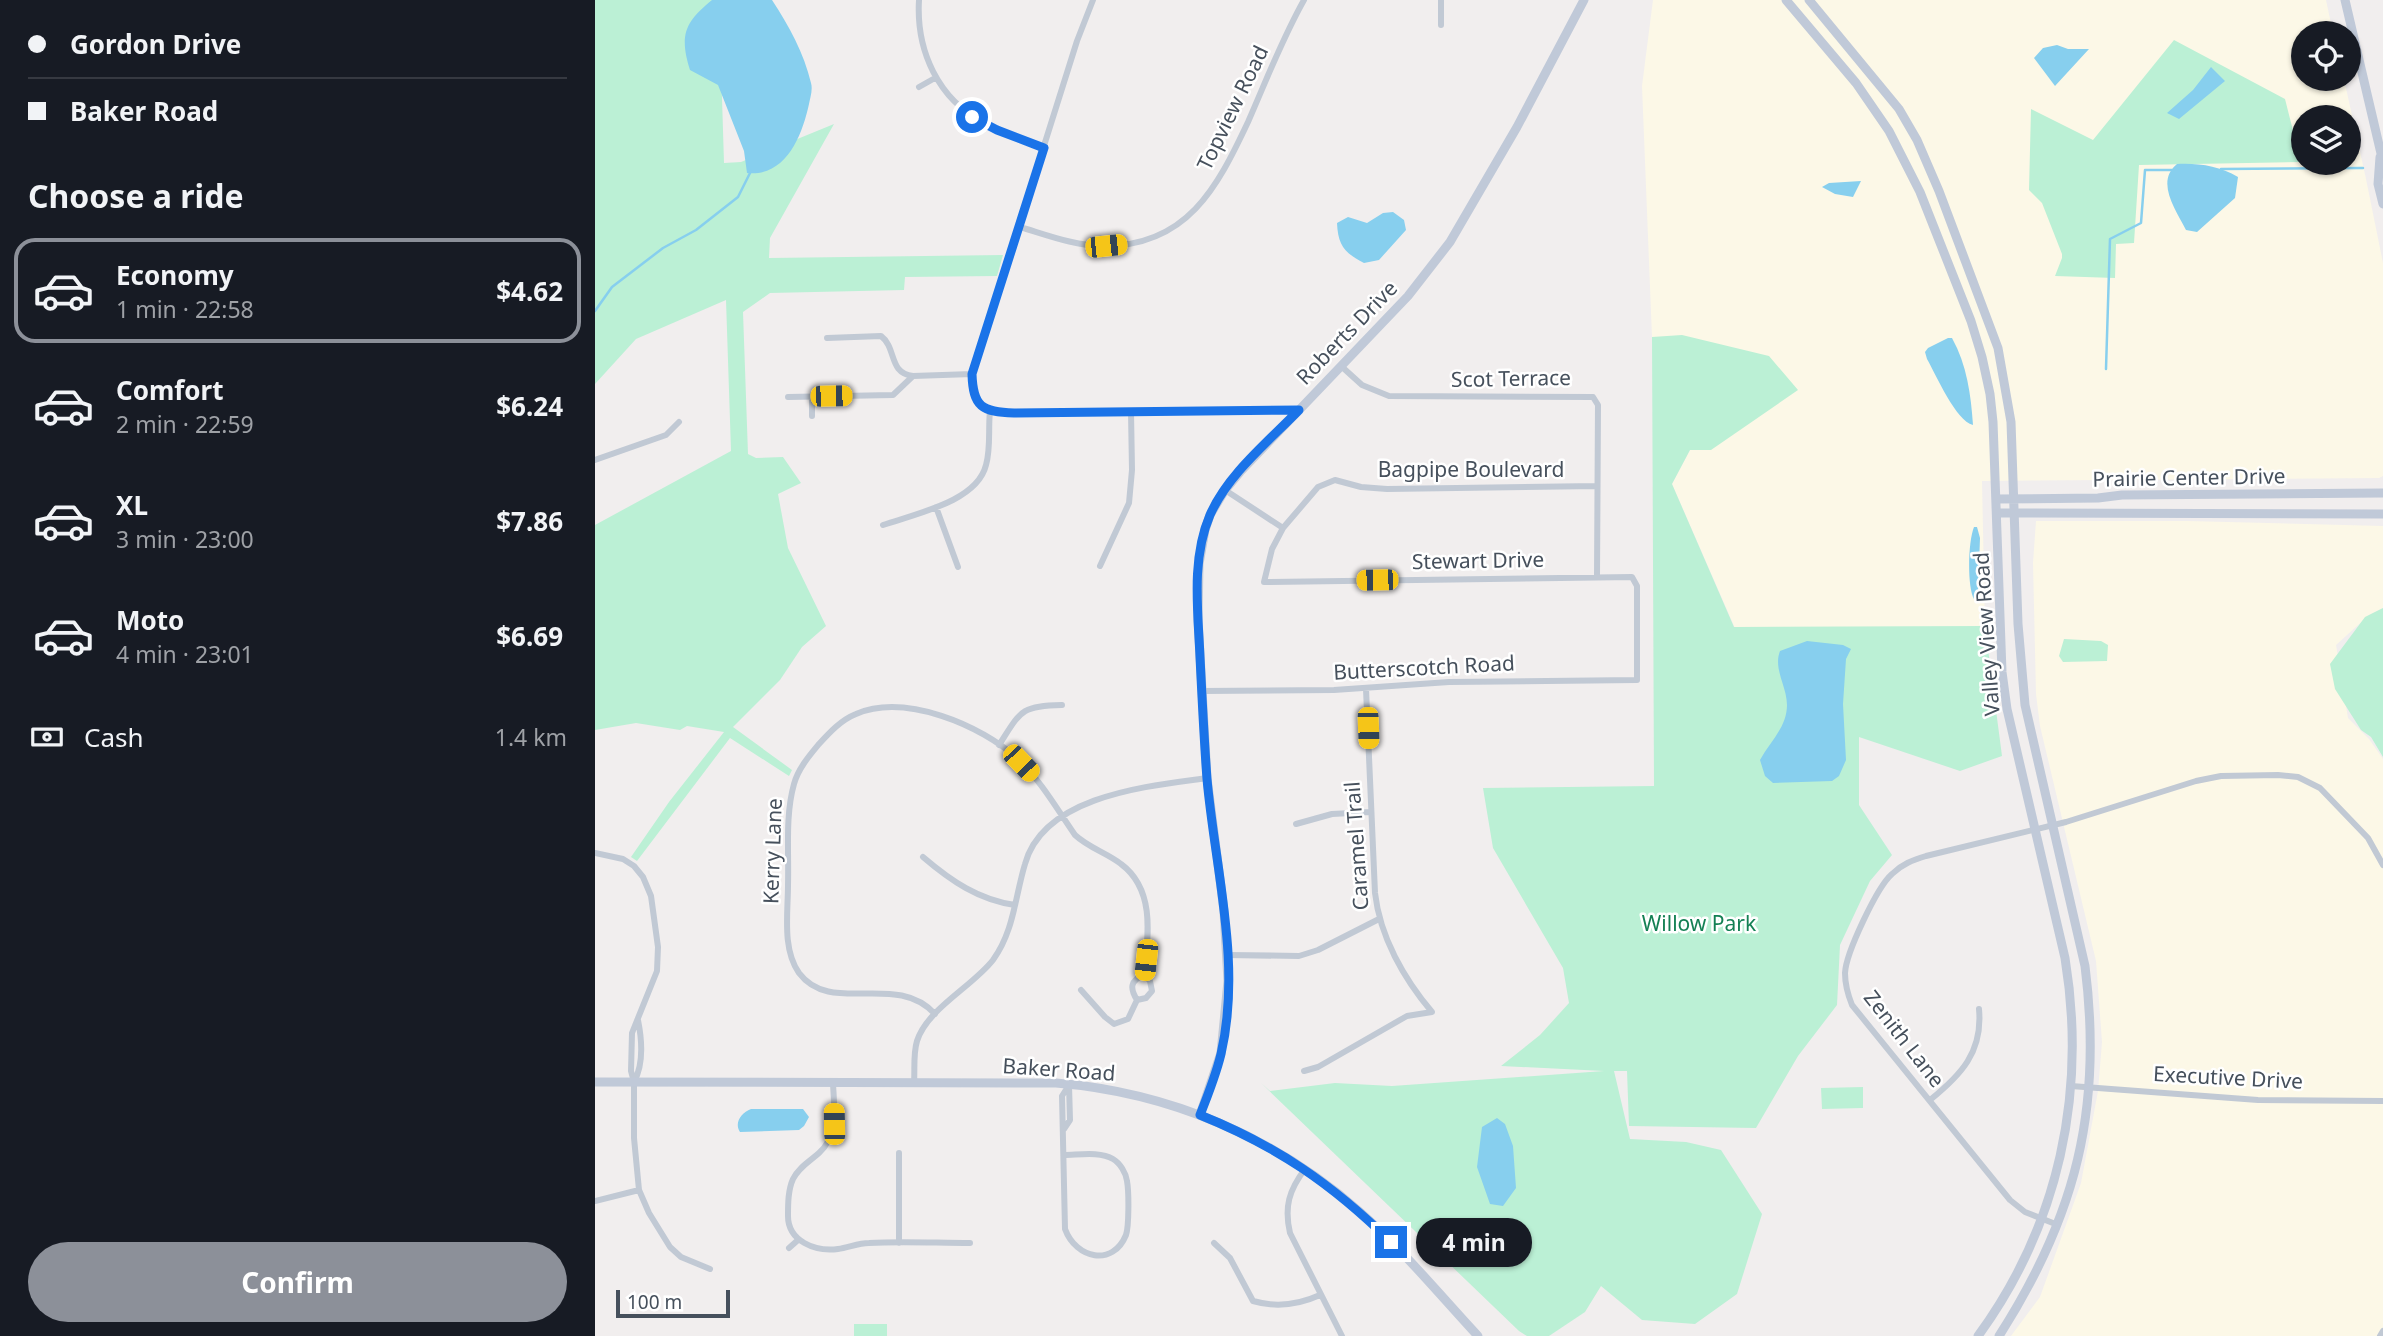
<!DOCTYPE html>
<html lang="en">
<head>
<meta charset="utf-8">
<style>
	:root { --surface:#171b24; --page:#20242c; --text:#f1f3f6; --muted:#9ea1a6; --line:#363941; --accent:#8c9099 }
	body { margin:0; font-family:"Noto Sans",sans-serif; background:var(--page); color:var(--text); height:100vh; display:flex; flex-direction:column; font-size:26px; white-space:nowrap }
	* { box-sizing:border-box; margin:0 }
	p { font-size:23px; color:var(--muted) }
	.icon { flex:none; width:38px; height:38px; fill:none; stroke:currentColor; stroke-width:2; stroke-linecap:round; stroke-linejoin:round }
	.map { position:relative; flex:1; overflow:hidden }
	.drawer { display:flex; flex-direction:column; background:var(--surface); width:595px }
	.drawer>* { flex:none }
	.top-card { display:grid; align-content:center; height:154px; padding:0 28px; background:var(--surface) }
	.fabs { position:absolute; left:1696px; top:21px; display:grid; gap:14px }
	.fabs a { display:grid; place-items:center; width:70px; height:70px; border-radius:50%; background:var(--surface); box-shadow:0 2px 5px #0004; font-size:35px }
	.scale { position:absolute; left:21px; bottom:18px; width:114px; box-sizing:border-box; padding-left:7px; border:4px solid #46505c; border-top:0; font-size:19px; line-height:24px; white-space:nowrap; color:#46505c; -webkit-text-stroke:5px #fff; paint-order:stroke }
	.end { position:absolute; width:32px; height:32px; margin:-16px; border:9px solid #1a73e8; background:#fff; box-shadow:0 0 0 4px #fff }
	.from { border-radius:50% }
	.bubble { position:absolute; height:49px; border-radius:24px; background:var(--surface); box-shadow:0 2px 5px #0004; font-size:23px; font-weight:700; line-height:49px; text-align:center }
	.car { position:absolute; width:21px; height:42px; margin:-21px -10px; border-radius:9px; box-shadow:0 0 5px 2px #0007; background:linear-gradient(#f5c518 24%,#345 0 40%,#f5c518 0 76%,#345 0 86%,#f5c518 0) }
	.top-card b { display:flex; align-items:center; gap:24px; height:66px; font-size:26px }
	.top-card b+b { border-top:2px solid var(--line) }
	.top-card i { width:18px; height:18px; background:var(--text) }
	ul { padding:0; list-style:none }
	li { display:flex; align-items:center; gap:21px; height:105px; margin:0 14px 10px; padding:0 14px; border:4px solid transparent; border-radius:21px }
	li div { flex:1 }
	li b { display:block; font-size:26px }
	li em { font-style:normal; font-weight:700 }
	li.selected { border-color:var(--accent) }
	li>.icon { width:63px; height:63px; stroke-width:1.5 }
	h2 { padding:0 28px; font-size:32px; line-height:84px }
	.pay { display:flex; align-items:center; gap:18px; height:77px; padding:0 28px; font-size:26px }
	.pay p { margin-inline-start:auto }
	.button { display:flex; gap:14px; margin-top:auto; padding:14px 28px }
	.button a { flex:1; height:80px; border-radius:42px; background:var(--accent); color:#fff; font-size:28px; font-weight:700; line-height:80px; text-align:center }
	main { display:flex; flex:1; min-height:0 }
	.map>svg:first-child { display:block }
</style>
</head>
<body>
<main>
<section class="drawer">
<div class="top-card">
<b><i class="from"></i>Gordon Drive</b>
<b><i></i>Baker Road</b>
</div>
<h2>Choose a ride</h2>
<ul>
<li class="selected"><svg class="icon" aria-label="car" viewBox="0 0 24 24"><path d="M5 17H2v-5l4-1 3-4h7l3 4 3 1v5h-3M9 17h6M6 11h13"/><circle cx="7" cy="17" r="2"/><circle cx="17" cy="17" r="2"/></svg><div><b>Economy</b><p>1 min · 22:58</p></div><em>$4.62</em></li>
<li><svg class="icon" aria-label="car" viewBox="0 0 24 24"><path d="M5 17H2v-5l4-1 3-4h7l3 4 3 1v5h-3M9 17h6M6 11h13"/><circle cx="7" cy="17" r="2"/><circle cx="17" cy="17" r="2"/></svg><div><b>Comfort</b><p>2 min · 22:59</p></div><em>$6.24</em></li>
<li><svg class="icon" aria-label="car" viewBox="0 0 24 24"><path d="M5 17H2v-5l4-1 3-4h7l3 4 3 1v5h-3M9 17h6M6 11h13"/><circle cx="7" cy="17" r="2"/><circle cx="17" cy="17" r="2"/></svg><div><b>XL</b><p>3 min · 23:00</p></div><em>$7.86</em></li>
<li><svg class="icon" aria-label="car" viewBox="0 0 24 24"><path d="M5 17H2v-5l4-1 3-4h7l3 4 3 1v5h-3M9 17h6M6 11h13"/><circle cx="7" cy="17" r="2"/><circle cx="17" cy="17" r="2"/></svg><div><b>Moto</b><p>4 min · 23:01</p></div><em>$6.69</em></li>
</ul>
<div class="pay"><svg class="icon" aria-label="cash" viewBox="0 0 24 24"><path d="M3 7h18v10H3z"/><circle cx="12" cy="12" r="2"/></svg>Cash<p>1.4 km</p></div>
<div class="button"><a>Confirm</a></div>
</section>
<div class="map">
<svg width="1788" height="1336" viewBox="0 0 1788 1336">
	<rect width="100%" height="100%" fill="#f1eeee"/>
	<path fill="#fcf8e7" fill-rule="evenodd" d="M1058,0h673l7,33h-30v46h41l22,100 17,84v213l-4,2 -397,3 3,146 -250,1 -63,-144 18,-34 21,-1 86,-60 -100,-50 -45,-2 -10,-251zM1708,117h46v46h-46z
		M1441,521h151l196,5v82l-14,7 -33,30 12,73 21,21 14,20v577h-372l29,-39 41,-114 17,-92 4,-49 -6,-81 -56,-235 -4,-32 -3,-131z"/>
	<path fill="#bbf0d5" d="M0,0h124l5,163 17,-1 93,-38 -64,114 -1,20 234,-3 -6,21 -92,1 -1,13 -134,3 -27,19 5,142 8,4 27,-1 18,26 -23,11 10,54 38,78 -24,21 -22,33 -47,47 59,43 -3,6 -59,-38 -93,123 -6,-4 38,-55 55,-70 -37,-6 -7,4 -44,-7 -41,7v-205l136,-74 -5,-151 -90,39 -41,45z
		M1579,40l111,59 16,63 -162,3 -5,78 -18,1 -1,34 -60,-2 7,-18v-4l-20,-51 -13,-13 2,-81 62,31z
		M1087,335l87,21 29,34 -87,60h-21l-18,34 62,143 251,-1 17,130 -42,15 -101,-34v68l33,50 -22,26 -30,64 -3,60 -39,51 -42,72 -127,-2 -2,-55h-13l16,68 56,3 35,8 41,64 -25,80 -42,30 -53,-4 -41,-34 -16,26 -36,24h-22l-8,-5 -258,-248 9,8 65,-8 57,3 212,-15 -103,-5 39,-31 29,-32 -6,-35 -70,-120 -10,-60 171,-2 -2,-449z
		M1788,608v149l-12,-20 -10,-7 -26,-41 -5,-25 35,-47z
		M1469,639l37,2 7,4 -1,16 -44,1 -4,-6z
		M1268,1087v21l-41,1 -1,-21z
		M259,1324h33v12h-33z"/>
	<path fill="#87cfee" d="M117,0h60c17,26 32,53 39,83 2,7 -1,15 -2,21 -7,32 -23,73 -62,69l-3,-22 -26,-66 -28,-15c-11,-35 -5,-48 22,-70z
		M1462,45l11,4h21l-34,37 -21,-28 9,-10z
		M1616,67l14,14 -46,38 -12,-6 26,-23z
		M1582,164c22,-1 42,2 61,13l-3,21 -38,34 -11,-2c-10,-20 -31,-48 -9,-66z
		M1266,181l-8,16 -18,-3 -13,-7 7,-4z
		M798,212l11,8 2,10 -27,30 -15,3c-19,-10 -26,-17 -27,-40l11,-6 19,6 16,-10z
		M1353,338h4c15,27 19,57 21,87 -17,-4 -37,-50 -46,-66l-2,-7 3,-4z
		M1379,527h3l3,11 -2,53 -1,7 -3,1c-7,-13 -6,-57 0,-72z
		M1212,641l36,4 8,4 -5,10 -3,45 3,56 -7,16 -7,5 -59,2 -8,-7 -5,-16c10,-18 27,-33 27,-55 0,-19 -14,-36 -7,-54z
		M156,1109h52l6,8 -5,9 -5,4 -59,2c-6,-9 1,-19 11,-23z
		M902,1118l8,6 8,22 3,42 -13,18 -13,-2 -13,-37 5,-40z"/>
	<g fill="none" stroke-linecap="round" stroke-linejoin="round">
		<path stroke="#87cfee" stroke-width="2.5" d="M1626,169l142,-1
			M0,311l17,-24 51,-39 33,-18 42,-33 13,-26
			M1511,369l4,-130 31,-16 4,-53h27"/>
		<path stroke="#c1c9d4" stroke-width="6" d="M324,0c-3,51 19,99 65,123 19,10 40,17 60,25
			M498,0l-16,41 -105,333c1,27 5,36 33,39l294,-3
			M846,25v-25
			M324,87l16,-9
			M425,227c27,8 55,19 84,19 83,0 113,-58 144,-124 18,-41 34,-83 56,-122
			M232,338l54,-2c16,12 7,37 32,40
			M746,366l21,19 27,11 204,1 5,8 -1,172
			M193,397l105,-2 20,-19 59,-2
			M217,397v19
			M0,460l71,-25 13,-13
			M630,490l58,38
			M341,507l22,60
			M288,525c31,-11 94,-23 103,-60 5,-17 2,-36 4,-54
			M505,566l29,-63 3,-33 -1,-58
			M607,691l132,-1 115,-8 188,-2v-94l-5,-9 -368,5 8,-33 11,-21 35,-41 17,-7 26,7 26,2 210,-3
			M404,745c22,-34 21,-39 63,-40
			M701,824l36,-10 38,-2
			M0,853l28,6 11,7 9,11 8,19 7,51 -1,24 -25,62 -1,38 3,11v56l5,52 10,23 21,34 11,10 29,12
			M328,857c28,24 56,43 92,48
			M632,955l72,1 19,-6 61,-31
			M542,1000c-8,-13 -6,-19 7,-26
			M340,1014c-39,-43 -104,2 -136,-41 -17,-24 -11,-60 -11,-88 1,-33 -3,-69 6,-101 4,-15 15,-28 25,-40 11,-12 22,-24 37,-30 49,-21 125,11 162,45 23,22 39,50 57,76 14,13 32,18 46,29 35,26 27,73 23,110l6,7 2,10 -6,7 -9,2 -9,19 -14,5 -9,-7 -24,-27
			M709,1071l14,-4 89,-51 25,-4c-28,-33 -52,-75 -57,-119l-9,-204
			M39,1082c10,-18 8,-42 4,-62
			M238,1083c1,24 6,52 -14,70 -9,8 -20,14 -26,26 -5,11 -5,25 -5,37 0,25 27,36 50,33 10,-1 20,-6 31,-6 33,-2 68,0 101,0
			M319,1083c1,-14 -1,-29 3,-42 10,-32 56,-55 76,-81 21,-29 22,-63 32,-96 19,-69 124,-78 182,-86
			M1476,1086l187,14 125,1
			M1335,1100c31,-25 53,-48 49,-91
			M469,1129l6,-9 -1,-35
			M304,1153v90
			M469,1155c14,0 36,-4 49,4 7,4 13,14 14,22 2,11 2,45 -1,54 -13,32 -50,24 -61,-6l-3,-133 7,-11
			M710,1169c-16,21 -21,38 -15,64l52,103
			M0,1201l44,-11
			M1463,1225l-33,-13 -15,-12 -158,-195c-4,-10 -7,-21 -7,-32 1,-20 32,-86 47,-99 10,-10 21,-14 34,-18l140,-34 130,-41 25,-5 57,-1 20,2 22,11 48,50 15,27
			M619,1243l16,15 23,43c24,7 45,4 67,-6
			M194,1248l9,-8
			M1785,1336l3,-5"/>
		<path stroke="#c0c9d8" stroke-width="9" d="M1191,0l70,83 33,48 31,61 51,129 11,36 8,37 3,28 9,250 5,37 58,249c22,135 -6,267 -87,378
			M1214,0l90,109 18,31 22,51 59,157 13,74 7,202 7,81 60,261c18,142 -9,250 -86,370
			M1750,0l38,162
			M1785,157l-2,27 5,20
			M1401,499l102,-1 24,-3 261,-2
			M1402,513l386,1
			M0,1082l461,1c113,9 219,54 304,129 43,38 79,82 118,124
			M605,1115l21,-62 7,-72 -4,-70 -17,-133 -9,-159 1,-55 6,-34 5,-15 15,-25 15,-18 168,-176 42,-54 67,-115 67,-127"/>
	</g>
	<g fill="none" stroke-linecap="round" stroke-linejoin="round">
		<path stroke="#1a73e8" stroke-width="9" d="M377,117l25,13 47,18 -72,226c1,33 10,38 42,39l285,-3c-31,32 -71,64 -89,105 -19,44 -12,96 -10,142 2,41 4,82 7,122 8,90 35,185 14,275 -5,21 -13,41 -21,61 77,31 132,69 191,127"/>
	</g>
	<g text-anchor="middle" stroke-width="5" stroke-linejoin="round" paint-order="stroke">
		<g font-size="21" fill="#46505c" stroke="#fff">
			<text transform="translate(638 108) rotate(-64)" y="7">Topview Road</text>
			<text transform="translate(752 333) rotate(-46)" y="7">Roberts Drive</text>
			<text transform="translate(916 379) rotate(-1)" y="7">Scot Terrace</text>
			<text x="876" y="477">Bagpipe Boulevard</text>
			<text transform="translate(1594 478) rotate(-1)" y="7">Prairie Center Drive</text>
			<text transform="translate(883 561) rotate(-1)" y="7">Stewart Drive</text>
			<text transform="translate(1392 634) rotate(-94)" y="7">Valley View Road</text>
			<text transform="translate(829 668) rotate(-3)" y="7">Butterscotch Road</text>
			<text transform="translate(762 846) rotate(-94)" y="7">Caramel Trail</text>
			<text transform="translate(178 851) rotate(-88)" y="7">Kerry Lane</text>
			<text transform="translate(1309 1039) rotate(52)" y="7">Zenith Lane</text>
			<text transform="translate(464 1070) rotate(4)" y="7">Baker Road</text>
			<text transform="translate(1633 1078) rotate(3)" y="7">Executive Drive</text>
		</g>
		<g font-size="21" fill="#148054" stroke="#fff">
			<text x="1104" y="931">Willow Park</text>
		</g>
	</g>
</svg>
<div class="fabs">
<a><svg class="icon" aria-label="locate" viewBox="0 0 24 24"><circle cx="12" cy="12" r="6"/><path d="M12 2v4M12 18v4M2 12h4M18 12h4"/></svg></a>
<a><svg class="icon" aria-label="layers" viewBox="0 0 24 24"><path d="M12 4l9 5-9 5-9-5zM3 14l9 5 9-5"/></svg></a>
</div>
<div class="scale">100 m</div>
<i class="end from" style="left:377px;top:117px"></i>
<i class="end" style="left:796px;top:1242px"></i>
<div class="bubble" style="left:821px;top:1218px;width:116px">4 min</div>
<i class="car" style="left:511px;top:246px;rotate:84deg"></i>
<i class="car" style="left:236px;top:396px;rotate:89deg"></i>
<i class="car" style="left:782px;top:580px;rotate:269deg"></i>
<i class="car" style="left:773px;top:728px;rotate:178deg"></i>
<i class="car" style="left:426px;top:763px;rotate:136deg"></i>
<i class="car" style="left:551px;top:960px;rotate:186deg"></i>
<i class="car" style="left:239px;top:1124px;rotate:359deg"></i>
</div>
</main>
</body>
</html>
